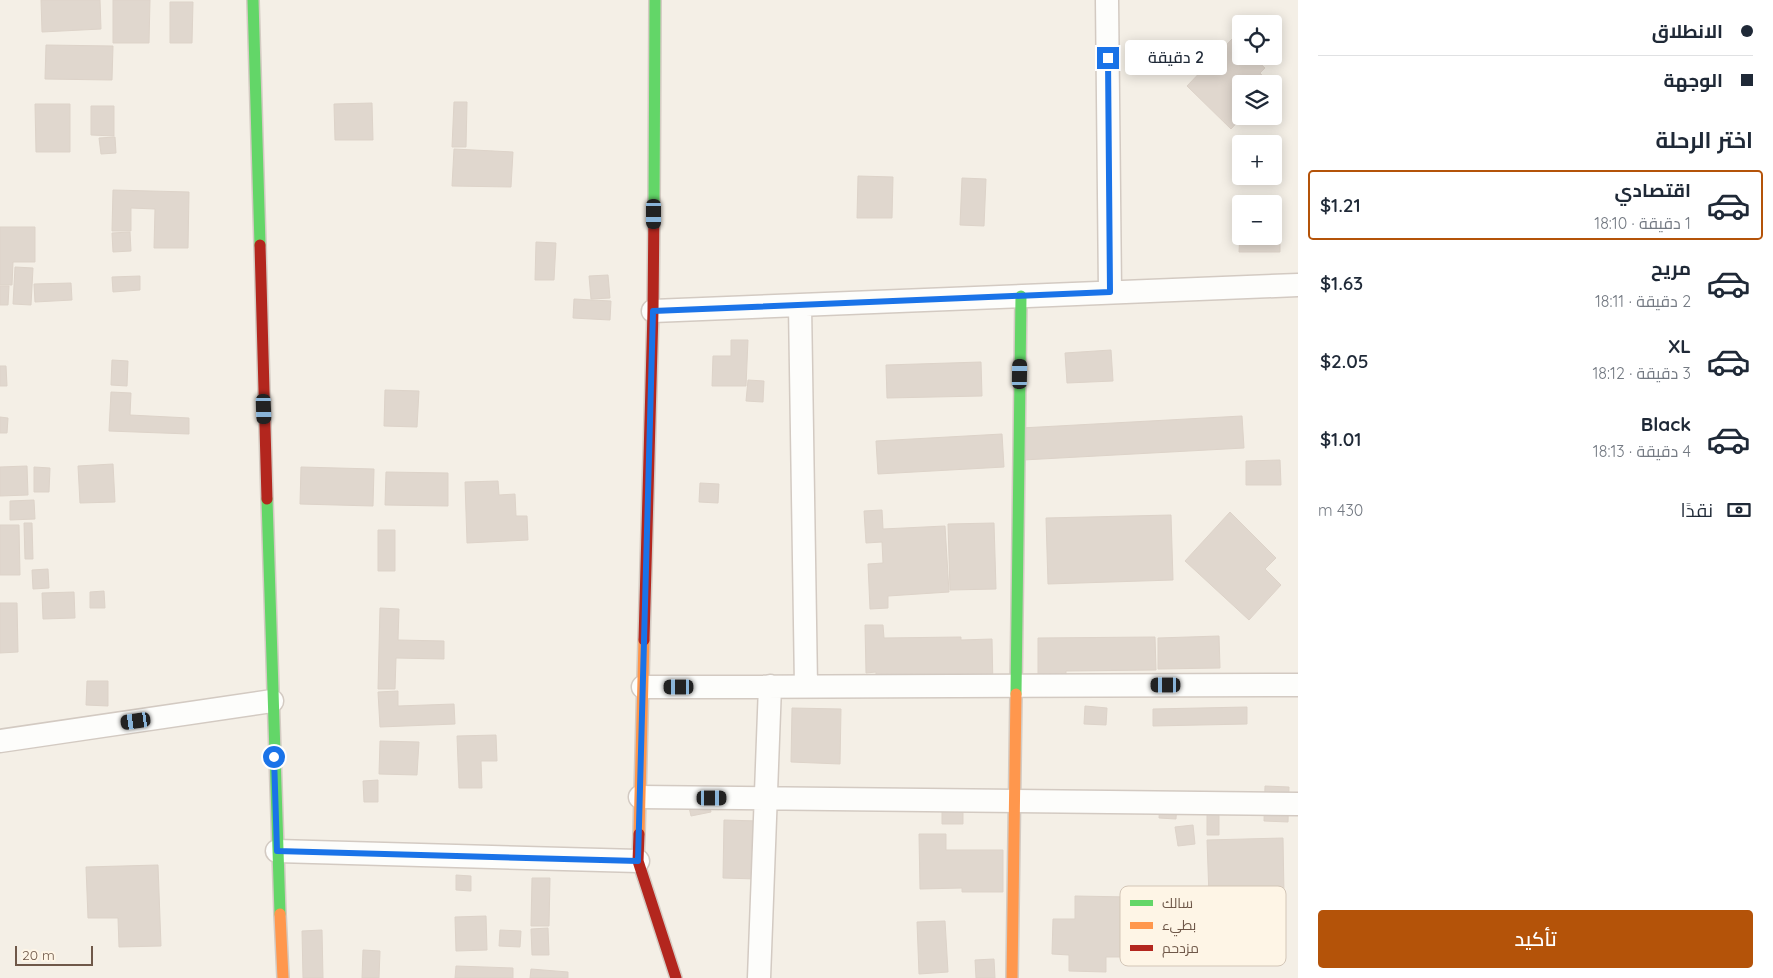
<!DOCTYPE html>
<html lang="ar">
<head>
<meta charset="utf-8">
<style>
	:root { --surface:#fff; --page:#f6f6f7; --text:#1f2937; --muted:#747a83; --line:#e0e1e3; --accent:#b45309 }
	body { margin:0; font-family:Quicksand,Cairo,sans-serif; background:var(--page); color:var(--text); direction:rtl; height:100vh; display:flex; flex-direction:column; font-size:19px; white-space:nowrap }
	* { box-sizing:border-box; margin:0 }
	p { font-size:16px; color:var(--muted) }
	.icon { flex:none; width:28px; height:28px; fill:none; stroke:currentColor; stroke-width:2; stroke-linecap:round; stroke-linejoin:round }
	.map { position:relative; flex:1; overflow:hidden; direction:ltr }
	.sheet { display:flex; flex-direction:column; background:var(--surface); width:475px }
	.sheet>* { flex:none }
	.top-card { display:grid; align-content:center; height:110px; padding:0 20px; background:var(--surface) }
	.controls { position:absolute; left:1232px; top:15px; display:grid; gap:10px }
	.controls a { display:grid; place-items:center; width:50px; height:50px; border-radius:5px; background:var(--surface); box-shadow:0 2px 12px #0003; font-size:25px }
	.scale { position:absolute; left:15px; bottom:12px; width:78px; box-sizing:border-box; padding-left:5px; border:2px solid #6f5849; border-top:0; font-size:14px; line-height:18px; white-space:nowrap; color:#6f5849; -webkit-text-stroke:4px #fef5e6; paint-order:stroke }
	.end { position:absolute; width:22px; height:22px; margin:-11px; border:6px solid #1a73e8; background:#fff; box-shadow:0 0 0 2px #fff }
	.from { border-radius:50% }
	.bubble { position:absolute; height:35px; border-radius:5px; background:var(--surface); box-shadow:0 2px 12px #0003; font-size:16px; font-weight:600; line-height:35px; text-align:center; direction:rtl }
	.car { position:absolute; width:15px; height:30px; margin:-15px -8px; border-radius:6px; box-shadow:0 0 4px 1px #0007; background:linear-gradient(#222 24%,#8ab4d8 0 40%,#222 0 76%,#8ab4d8 0 86%,#222 0) }
	.top-card b { display:flex; align-items:center; gap:18px; height:48px; font-size:19px }
	.top-card b+b { border-top:1px solid var(--line) }
	.top-card i { width:12px; height:12px; background:var(--text) }
	ul { padding:0; list-style:none }
	li { display:flex; align-items:center; gap:15px; height:70px; margin:0 10px 8px; padding:0 10px; border:2px solid transparent; border-radius:5px }
	li div { flex:1 }
	li b { display:block; font-size:19px }
	li em { font-style:normal; font-weight:600 }
	li.active { border-color:var(--accent) }
	li>.icon { width:45px; height:45px; stroke-width:1.5 }
	h2 { padding:0 20px; font-size:22px; line-height:60px }
	.pay { display:flex; align-items:center; gap:12px; height:55px; padding:0 20px; font-size:19px }
	.pay p { margin-inline-start:auto }
	.primary-button { display:flex; gap:10px; margin-top:auto; padding:10px 20px }
	.primary-button a { flex:1; height:58px; border-radius:5px; background:var(--accent); color:#fff; font-size:20px; font-weight:600; line-height:58px; text-align:center }
	main { display:flex; flex:1; min-height:0 }
	.map>svg:first-child { display:block }
</style>
</head>
<body>
<main>
<section class="sheet">
<div class="top-card">
<b><i class="from"></i>الانطلاق</b>
<b><i></i>الوجهة</b>
</div>
<h2>اختر الرحلة</h2>
<ul>
<li class="active"><svg class="icon" aria-label="car" viewBox="0 0 24 24"><path d="M5 17H2v-5l4-1 3-4h7l3 4 3 1v5h-3M9 17h6M6 11h13"/><circle cx="7" cy="17" r="2"/><circle cx="17" cy="17" r="2"/></svg><div><b>اقتصادي</b><p>1 دقيقة · 18:10</p></div><em>$1.21</em></li>
<li><svg class="icon" aria-label="car" viewBox="0 0 24 24"><path d="M5 17H2v-5l4-1 3-4h7l3 4 3 1v5h-3M9 17h6M6 11h13"/><circle cx="7" cy="17" r="2"/><circle cx="17" cy="17" r="2"/></svg><div><b>مريح</b><p>2 دقيقة · 18:11</p></div><em>$1.63</em></li>
<li><svg class="icon" aria-label="car" viewBox="0 0 24 24"><path d="M5 17H2v-5l4-1 3-4h7l3 4 3 1v5h-3M9 17h6M6 11h13"/><circle cx="7" cy="17" r="2"/><circle cx="17" cy="17" r="2"/></svg><div><b>XL</b><p>3 دقيقة · 18:12</p></div><em>$2.05</em></li>
<li><svg class="icon" aria-label="car" viewBox="0 0 24 24"><path d="M5 17H2v-5l4-1 3-4h7l3 4 3 1v5h-3M9 17h6M6 11h13"/><circle cx="7" cy="17" r="2"/><circle cx="17" cy="17" r="2"/></svg><div><b>Black</b><p>4 دقيقة · 18:13</p></div><em>$1.01</em></li>
</ul>
<div class="pay"><svg class="icon" aria-label="cash" viewBox="0 0 24 24"><path d="M3 7h18v10H3z"/><circle cx="12" cy="12" r="2"/></svg>نقدًا<p>430 m</p></div>
<div class="primary-button"><a>تأكيد</a></div>
</section>
<div class="map">
<svg width="1298" height="978" viewBox="0 0 1298 978">
	<rect width="100%" height="100%" fill="#f4efe6"/>
	<path fill="#e0d7ce" stroke="#ddd3c9" d="M41,0h59l1,29 -59,3z
		M113,0h37l-1,43h-36z
		M170,2h23l-1,41h-22z
		M1233,38l8,8v10h11l13,12 -5,5 10,11h-29v32h2l-12,13 -44,-43z
		M46,45l67,1 -1,34 -67,-1z
		M454,102h13l-1,45h-14z
		M372,103l1,37h-38l-1,-36z
		M35,104h35v48h-34z
		M91,106h23v30l-23,-1z
		M115,137l1,16 -15,1 -2,-16z
		M454,149l59,3 -2,35 -59,-1z
		M858,176l35,1 -1,41h-35z
		M962,178l24,1 -2,47 -24,-1z
		M113,190l76,2 -1,56h-34l1,-39 -24,-1v23h-19z
		M0,227h35v35h-22l-1,23h-12z
		M130,232l1,19 -18,1 -1,-19z
		M1240,232l1,4h33v-3h6v19h-41z
		M536,242l20,1 -2,37h-19z
		M15,267l18,1 -2,37 -18,-1z
		M608,275l2,23 -19,1 -2,-23z
		M140,276v14l-27,2 -1,-15z
		M71,283l1,17 -37,2 -1,-18z
		M0,286h9l-1,19h-8z
		M574,299l37,2 -1,19 -37,-2z
		M731,340h17l-2,46h-34l1,-30h18z
		M1111,350l2,31 -46,2 -2,-30z
		M112,360l16,1 -1,25 -16,-1z
		M981,362l1,34 -95,2 -1,-33z
		M0,366h6l1,20h-7z
		M748,380l16,1 -1,21 -17,-1z
		M385,390l34,1 -2,36 -33,-1z
		M111,392l20,1 -1,22 59,3v16l-80,-3z
		M1242,416l2,32 -221,12 -2,-32z
		M0,417l8,1 -1,15h-7z
		M1002,434l2,33 -126,7 -2,-33z
		M1280,460l1,25h-35v-24z
		M113,464l2,38 -35,1 -2,-37z
		M27,466l1,29 -28,1v-29z
		M34,467l16,1 -1,24h-15z
		M301,467l73,2 -1,37 -73,-2z
		M386,472l62,1v33l-63,-1z
		M498,481l1,14 16,-1 1,22h11l1,24 -61,3 -2,-61z
		M700,483l19,1 -1,19 -19,-1z
		M34,500l1,19 -25,1v-19z
		M882,510l1,19 62,-3 4,66 -61,4v12l-18,1 -2,-45 15,-1 -1,-21 -16,1 -2,-32z
		M1230,512l46,46 -11,11 16,16 -32,35 -64,-59z
		M1171,515l2,65 -125,4 -2,-66z
		M24,523h8l1,36h-8z
		M994,523l2,66 -46,1 -2,-66z
		M0,525h19l1,50h-20z
		M378,530h17v41h-17z
		M48,569l1,19 -16,1 -1,-19z
		M104,591l1,17h-15v-16z
		M74,592l1,26 -32,1 -1,-26z
		M0,603h17l1,49 -18,1z
		M380,608l19,1 -1,31 46,1v18l-48,-1 -1,31h-17z
		M865,625h18l1,13 77,-1v3l31,-1 1,49 -117,2v-18l-10,1z
		M1219,636l1,32 -62,1v-31z
		M1155,637l1,33 -90,1v16h-28v-49z
		M87,681h21v25l-22,-1z
		M398,691v15l56,-2 1,20 -75,3 -2,-35z
		M1085,706l22,2 -1,17 -22,-1z
		M1247,707v17l-94,2v-17z
		M792,708l49,1 -1,55 -49,-2z
		M496,735l1,26h-16l1,27h-23l-2,-52z
		M380,741l39,1 -2,33 -38,-1z
		M378,780v22h-14l-1,-21z
		M1265,786l24,1 -1,35 -24,-1z
		M707,794l4,18 -20,4 -4,-18z
		M963,795v29h-21v-28z
		M1160,801l17,1 -1,17 -17,-1z
		M1219,812v23h-12v-22z
		M724,820l34,1 -1,58 -34,-1z
		M1193,825l2,19 -17,2 -3,-19z
		M919,834h27v16h57v42h-41v-4l-42,1z
		M1283,838l1,57 -75,1 -2,-56z
		M158,865l3,81 -42,1 -1,-29h-30l-2,-51z
		M456,875l15,1v15l-15,-1z
		M532,878h18l-1,48h-18z
		M1075,896l54,1 -1,60h-22v15l-37,-1v-16l-17,-1 1,-35h22z
		M486,916l1,34 -31,1 -1,-34z
		M945,921l3,51 -29,2 -2,-52z
		M548,928l1,27h-17l-1,-26z
		M322,930l1,48h-20l-1,-47z
		M500,930l21,1 -1,16 -21,-1z
		M363,950l17,1 -1,27h-17z
		M994,959l1,19h-19l-1,-18z
		M456,966l57,2v10h-58z
		M531,969l37,3v6h-38z"/>
	<g fill="none" stroke-linecap="round" stroke-linejoin="round">
		<g stroke="#d3cac2" stroke-width="25">
			<path id="street" d="M1107,0l3,292
				M800,305l6,381
				M653,311l645,-26
				M643,687l655,-2
				M0,741l272,-40
				M640,797l658,7
				M277,851l361,10
				M759,978l11,-292"/>
		</g>
		<g stroke="#d4cbc3" stroke-width="14">
			<path id="fast" d="M253,0l7,245
				M654,205l1,-205
				M267,499l13,415
				M1016,694l5,-398"/>
		</g>
		<g stroke="#d4cbc3" stroke-width="14">
			<path id="slow" d="M639,834l5,-194
				M280,914l3,64
				M1012,978l4,-284"/>
		</g>
		<g stroke="#d4cbc3" stroke-width="14">
			<path id="jam" d="M260,245l7,254
				M644,640l9,-329 1,-106
				M639,834l-1,27 38,117"/>
		</g>
		<use href="#street" stroke="#fdfdfb" stroke-width="22"/>
		<use href="#fast" stroke="#63d668" stroke-width="11"/>
		<use href="#slow" stroke="#ff974d" stroke-width="11"/>
		<use href="#jam" stroke="#b3261e" stroke-width="11"/>
	</g>
	<g fill="none" stroke-linecap="round" stroke-linejoin="round">
		<path stroke="#1a73e8" stroke-width="6" d="M274,757l3,94 361,10 15,-550 457,-19 -2,-234"/>
	</g>
	<rect x="1120" y="886" width="166" height="80" rx="8" fill="#fef5e6" stroke="#d3c6b7" stroke-width="1"/>
	<rect x="1130" y="900" width="23" height="6" fill="#63d668"/>
	<rect x="1130" y="922" width="23" height="7" fill="#ff974d"/>
	<rect x="1130" y="945" width="23" height="6" fill="#b3261e"/>
	<g font-size="14" fill="#6f5849">
		<text x="1162" y="908">سالك</text>
		<text x="1162" y="930">بطيء</text>
		<text x="1162" y="953">مزدحم</text>
	</g>
</svg>
<div class="controls">
<a><svg class="icon" aria-label="locate" viewBox="0 0 24 24"><circle cx="12" cy="12" r="6"/><path d="M12 2v4M12 18v4M2 12h4M18 12h4"/></svg></a>
<a><svg class="icon" aria-label="layers" viewBox="0 0 24 24"><path d="M12 4l9 5-9 5-9-5zM3 14l9 5 9-5"/></svg></a>
<a>+</a>
<a>−</a>
</div>
<div class="scale">20 m</div>
<i class="end from" style="left:274px;top:757px"></i>
<i class="end" style="left:1108px;top:58px"></i>
<div class="bubble" style="left:1125px;top:40px;width:102px">2 دقيقة</div>
<i class="car" style="left:654px;top:214px;rotate:180deg"></i>
<i class="car" style="left:1020px;top:374px;rotate:1deg"></i>
<i class="car" style="left:264px;top:409px;rotate:178deg"></i>
<i class="car" style="left:1166px;top:685px;rotate:270deg"></i>
<i class="car" style="left:679px;top:687px;rotate:270deg"></i>
<i class="car" style="left:136px;top:721px;rotate:262deg"></i>
<i class="car" style="left:712px;top:798px;rotate:90deg"></i>
</div>
</main>
</body>
</html>
